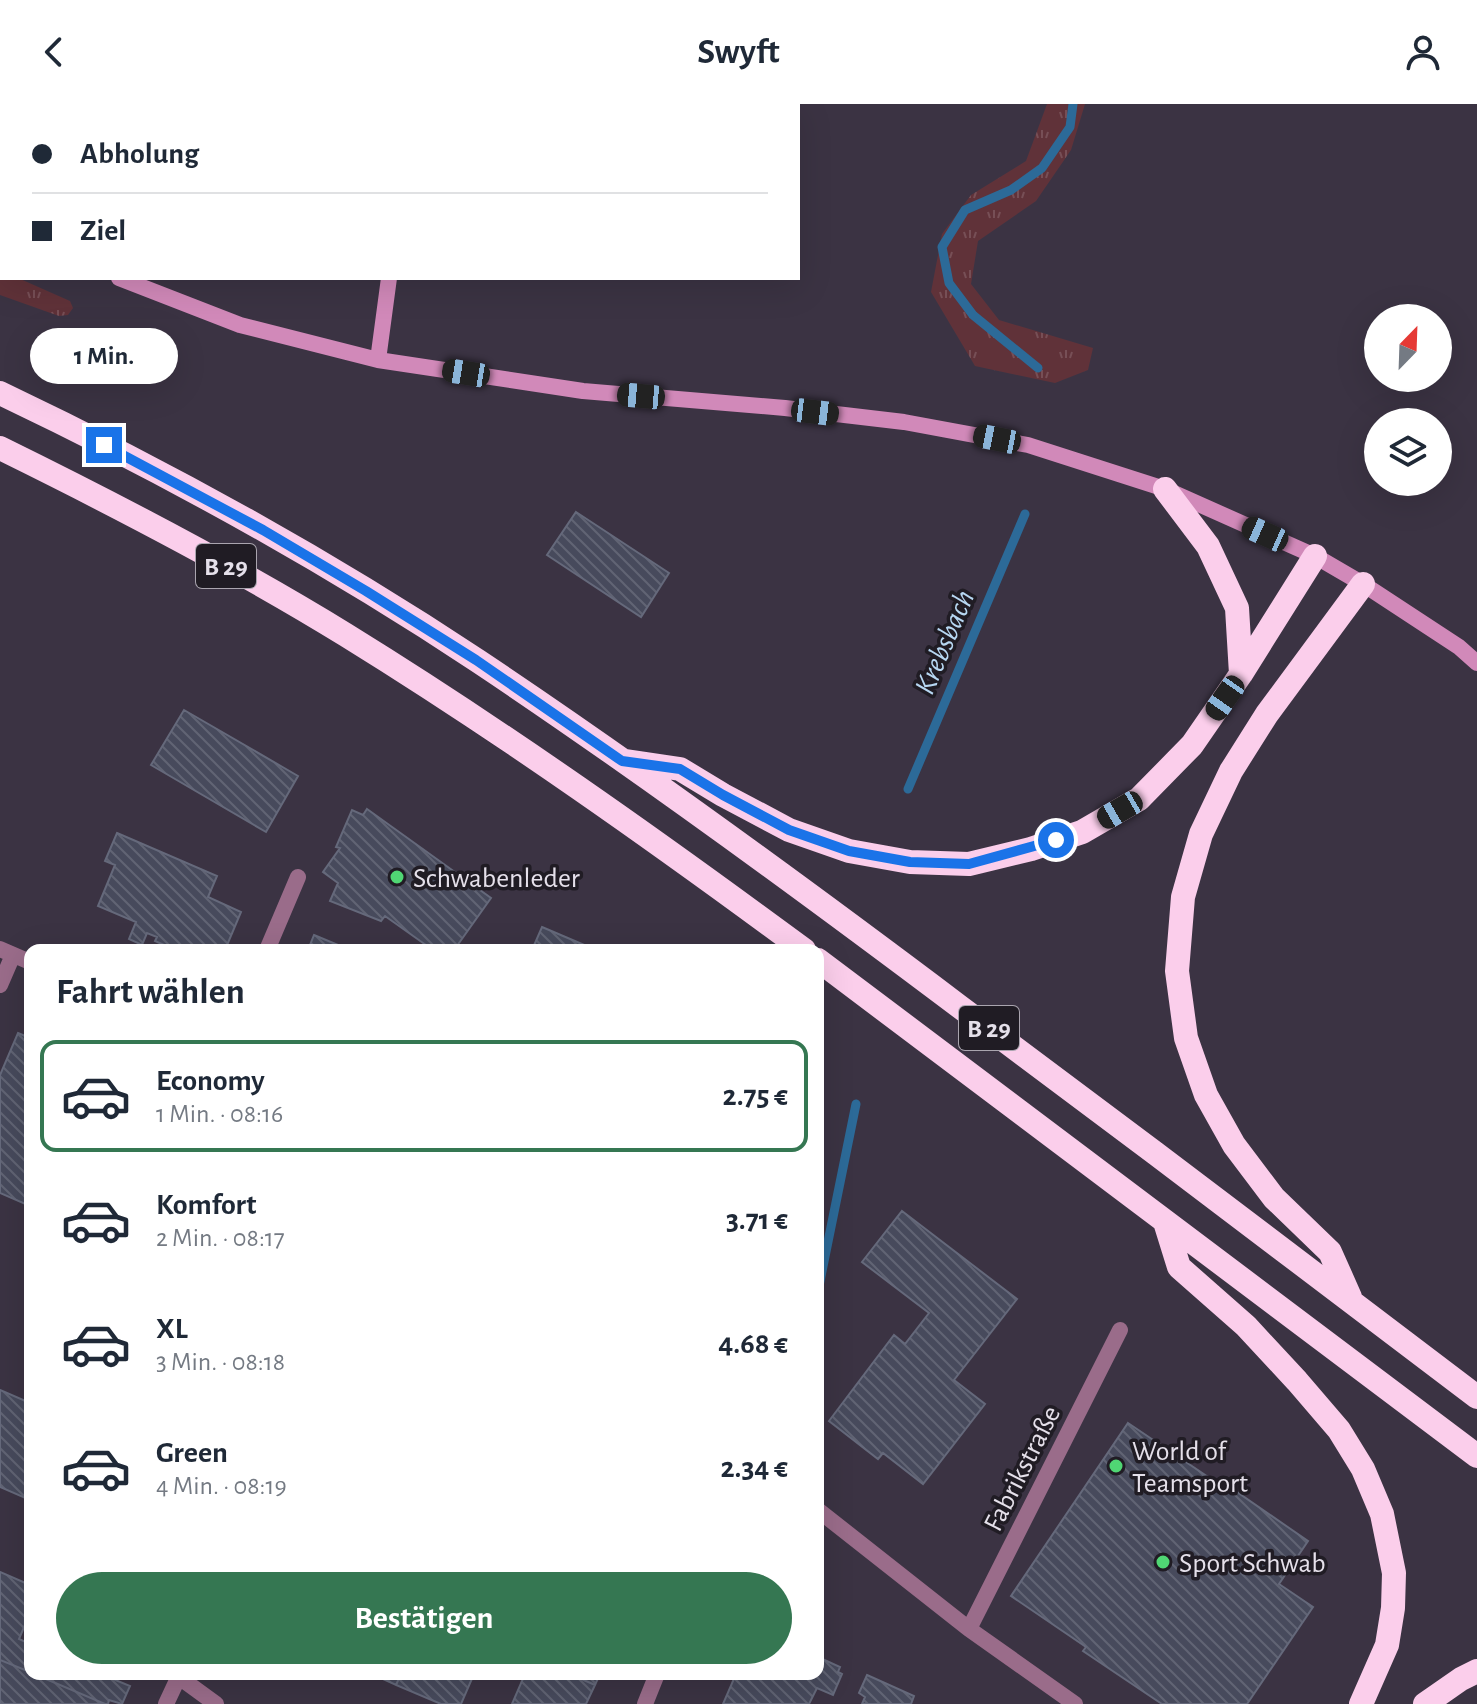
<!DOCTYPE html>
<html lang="de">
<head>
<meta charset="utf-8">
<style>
	:root { --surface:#fff; --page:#f2f2f3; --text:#1f2937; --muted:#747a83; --line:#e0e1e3; --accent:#357752 }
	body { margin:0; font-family:"Alegreya Sans",sans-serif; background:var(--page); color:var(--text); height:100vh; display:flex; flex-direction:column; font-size:30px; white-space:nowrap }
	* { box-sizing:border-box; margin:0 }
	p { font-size:26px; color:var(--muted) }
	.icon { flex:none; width:44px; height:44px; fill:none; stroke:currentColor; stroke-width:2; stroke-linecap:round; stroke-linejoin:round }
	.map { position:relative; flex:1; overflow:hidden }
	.side { position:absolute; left:24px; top:840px; width:800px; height:736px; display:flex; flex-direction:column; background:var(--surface); border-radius:16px; box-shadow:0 8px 32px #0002 }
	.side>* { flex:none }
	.hud { position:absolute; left:0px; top:0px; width:800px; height:176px; box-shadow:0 8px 32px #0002; display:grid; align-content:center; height:176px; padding:0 32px; background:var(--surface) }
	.needle { width:52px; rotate:23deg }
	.tools { position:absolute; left:1364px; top:200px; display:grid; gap:16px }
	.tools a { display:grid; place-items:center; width:88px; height:88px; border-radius:50%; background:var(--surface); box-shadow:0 8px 32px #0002; font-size:40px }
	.end { position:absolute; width:36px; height:36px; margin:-18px; border:10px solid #1a73e8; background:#fff; box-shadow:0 0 0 4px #fff }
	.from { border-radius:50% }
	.bubble { position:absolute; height:56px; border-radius:28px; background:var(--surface); box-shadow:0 8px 32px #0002; font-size:26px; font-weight:700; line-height:56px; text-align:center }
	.car { position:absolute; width:24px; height:48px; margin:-24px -12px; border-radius:10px; box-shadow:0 0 6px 2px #0007; background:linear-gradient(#222 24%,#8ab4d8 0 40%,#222 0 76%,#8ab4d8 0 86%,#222 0) }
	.hud b { display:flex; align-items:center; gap:28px; height:76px; font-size:30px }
	.hud b+b { border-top:2px solid var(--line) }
	.hud i { width:20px; height:20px; background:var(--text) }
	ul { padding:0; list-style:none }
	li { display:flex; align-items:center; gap:24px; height:112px; margin:0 16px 12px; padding:0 16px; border:4px solid transparent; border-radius:16px }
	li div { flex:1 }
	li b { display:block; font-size:30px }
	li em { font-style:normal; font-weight:700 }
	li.selected { border-color:var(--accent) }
	li>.icon { width:72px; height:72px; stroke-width:1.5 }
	h2 { padding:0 32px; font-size:36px; line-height:96px }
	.button { display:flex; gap:16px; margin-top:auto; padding:16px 32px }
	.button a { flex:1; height:92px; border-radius:48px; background:var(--accent); color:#fff; font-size:32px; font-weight:700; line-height:92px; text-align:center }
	header { display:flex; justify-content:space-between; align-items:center; height:104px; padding:0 32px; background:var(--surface); font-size:36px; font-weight:700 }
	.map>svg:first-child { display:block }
</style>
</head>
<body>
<header><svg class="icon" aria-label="back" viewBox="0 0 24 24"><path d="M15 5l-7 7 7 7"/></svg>Swyft<svg class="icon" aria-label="person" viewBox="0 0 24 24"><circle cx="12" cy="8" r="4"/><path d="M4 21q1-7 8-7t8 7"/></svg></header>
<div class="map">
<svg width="1477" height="1600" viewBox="0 0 1477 1600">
	<defs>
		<pattern id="grass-tufts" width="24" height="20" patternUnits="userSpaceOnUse" patternTransform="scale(2)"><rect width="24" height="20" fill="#603239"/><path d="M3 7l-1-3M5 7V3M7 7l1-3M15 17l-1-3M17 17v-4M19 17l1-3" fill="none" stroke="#774f56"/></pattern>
		<pattern id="building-back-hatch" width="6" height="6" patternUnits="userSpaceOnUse" patternTransform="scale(2)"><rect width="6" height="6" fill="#474a5c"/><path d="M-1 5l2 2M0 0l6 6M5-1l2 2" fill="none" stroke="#616474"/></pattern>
	</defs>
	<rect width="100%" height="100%" fill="#3b3343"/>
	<path fill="url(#grass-tufts)" d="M1047,0h38l-14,46 -35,51 -58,40 -7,43 28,36 94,28 -5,22 -33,13 -80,-17 -44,-74 11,-58 29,-39 55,-34z
		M0,166l2,1v7h16l52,23 3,7 -5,7 -9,1 -59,-21z"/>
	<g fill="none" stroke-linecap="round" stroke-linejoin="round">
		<path stroke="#2c6a98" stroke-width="9" d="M1038,264l-65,-53 -24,-32 -7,-36 23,-37 46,-20 31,-22 28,-41 3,-23
			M908,685l117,-275
			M818,1187l38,-187"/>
	</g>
	<path fill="url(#building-back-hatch)" stroke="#65697b" stroke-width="2" d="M576,408l93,61 -28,44 -94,-62z
		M184,606l114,66 -32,56 -115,-67z
		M367,705l124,89 -37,52h-21l-48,-34 -4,5 -51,-20 8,-18 -15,-11 17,-24 -4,-1 16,-37 11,5z
		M117,729l100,43 -9,21 33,15 -16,38h-50l-20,-9 2,-4 -10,-4 -5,12 -13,-6 7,-17 -38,-16 17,-41 -10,-4z
		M542,823l54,23h-64z
		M314,831l36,15h-42z
		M18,929l12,5v168l-30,-13v-118z
		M902,1107l115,88 -63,81 31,24 -62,80 -40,-31 -5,6 -49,-38 65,-86 11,9 24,-31 -67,-51z
		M0,1286l30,13v97l-30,-13z
		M1128,1319l104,70 2,-3 74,51 -29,43 34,23 -66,97h-85l-79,-53 3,-4 -75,-51z
		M0,1468l30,13v28l-11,26 11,5v28l-30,-12z
		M818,1553l22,10 -2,5 4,2 -9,21 -16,-7 -8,16h-86l13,-30h82z
		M0,1556l30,12v2h4l71,30h-105z
		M34,1570h67l29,12 -8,18 -13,-4 -1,4h-3z
		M372,1570h29l-5,11z
		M401,1570h73l-13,30h-20l-45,-19z
		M525,1570h45l25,11 -9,19h-74z
		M570,1570h30l-5,11z
		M867,1571l47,21 -3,8h-49l3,-7 -6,-4z"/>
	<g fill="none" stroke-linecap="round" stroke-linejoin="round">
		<path stroke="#9a6c8a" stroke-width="16" d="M0,845l30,13
			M267,846l31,-73
			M0,881l13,-30
			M818,1406l151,119 106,75
			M969,1525l151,-299
			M179,1573l37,27
			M166,1600l14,-30
			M645,1600l12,-30"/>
		<path stroke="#d189b9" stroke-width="16" d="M385,0v2
			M0,120l2,1
			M119,174l121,47 138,35 205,31 202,17 119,14 124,23 137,44 150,67 48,28 96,63 18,16
			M378,256l11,-82"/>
		<path stroke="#fbceeb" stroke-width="24" d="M0,289c164,78 327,168 478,268 165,110 324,227 482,346 173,129 346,259 517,390
			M0,344c118,58 234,118 346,187 157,97 309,205 458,315
			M1165,385l43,57 29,62 4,66
			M626,657l54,8 43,26 66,35 60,21 61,11 59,2 62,-15 51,-17 57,-33 53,-54 49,-71 74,-118
			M818,856l659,496
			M1165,1118l14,45 67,59 51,55 42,49 24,39 19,45 12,59 -1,35 -6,37 -26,59
			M1350,1193l-20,-45 -56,-54 -40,-53 -28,-50 -20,-57 -9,-67 6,-74 18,-63 30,-63 36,-57 96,-130
			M1425,1600l36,-25 16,-8"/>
	</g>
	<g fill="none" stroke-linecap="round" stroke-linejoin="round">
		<path stroke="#1a73e8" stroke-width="10" d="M104,341l159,85 103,61 110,69 146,101 58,8 43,26 66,35 60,21 61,11 59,2 87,-24"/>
	</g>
	<g fill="#50d674" stroke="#201c24" stroke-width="3">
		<circle cx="397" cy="773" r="8"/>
		<circle cx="1116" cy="1362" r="8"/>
		<circle cx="1163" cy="1458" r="8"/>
	</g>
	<g text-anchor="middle" stroke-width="7" stroke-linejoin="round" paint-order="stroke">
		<g fill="#201c24" stroke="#aaa5af" stroke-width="2">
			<rect x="196" y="440" width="60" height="44" rx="6"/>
			<rect x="959" y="902" width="60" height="44" rx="6"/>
		</g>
		<g font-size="26" font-weight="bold" fill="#e5e0ea">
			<text x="226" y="471">B 29</text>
			<text x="989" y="933">B 29</text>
		</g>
		<g font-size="28" fill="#e5e0ea" stroke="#201c24" text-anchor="start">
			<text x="413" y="783">Schwabenleder</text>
			<text x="1132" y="1356">World of<tspan x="1132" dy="32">Teamsport</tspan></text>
			<text x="1179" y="1468">Sport Schwab</text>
		</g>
		<g font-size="28" fill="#e5e0ea" stroke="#201c24">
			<text transform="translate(1021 1364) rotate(-63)" y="10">Fabrikstraße</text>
		</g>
		<g font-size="30" font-style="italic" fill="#b7d7f2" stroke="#201c24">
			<text transform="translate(944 538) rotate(-67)" y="10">Krebsbach</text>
		</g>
	</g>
</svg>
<div class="tools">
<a><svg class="needle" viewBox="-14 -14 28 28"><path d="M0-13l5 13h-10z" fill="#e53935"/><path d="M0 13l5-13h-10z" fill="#747a83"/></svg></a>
<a><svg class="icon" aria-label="layers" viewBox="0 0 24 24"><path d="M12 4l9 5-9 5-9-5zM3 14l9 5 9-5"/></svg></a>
</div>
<i class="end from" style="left:1056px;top:736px"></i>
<i class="end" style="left:104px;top:341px"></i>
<div class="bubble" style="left:30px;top:224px;width:148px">1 Min.</div>
<i class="car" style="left:466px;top:269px;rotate:279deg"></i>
<i class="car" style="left:641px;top:292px;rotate:275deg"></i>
<i class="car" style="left:815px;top:308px;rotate:97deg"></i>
<i class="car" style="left:997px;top:335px;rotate:281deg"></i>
<i class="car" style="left:1265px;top:430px;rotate:294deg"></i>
<i class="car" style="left:1225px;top:594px;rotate:215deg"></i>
<i class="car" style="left:1120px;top:706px;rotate:240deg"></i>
<div class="hud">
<b><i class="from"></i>Abholung</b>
<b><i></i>Ziel</b>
</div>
<section class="side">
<h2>Fahrt wählen</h2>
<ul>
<li class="selected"><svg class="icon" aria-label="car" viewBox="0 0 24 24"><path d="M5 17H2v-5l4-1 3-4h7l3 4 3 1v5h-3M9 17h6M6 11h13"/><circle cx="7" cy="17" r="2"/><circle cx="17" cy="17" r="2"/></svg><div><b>Economy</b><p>1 Min. · 08:16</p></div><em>2.75 €</em></li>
<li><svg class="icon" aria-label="car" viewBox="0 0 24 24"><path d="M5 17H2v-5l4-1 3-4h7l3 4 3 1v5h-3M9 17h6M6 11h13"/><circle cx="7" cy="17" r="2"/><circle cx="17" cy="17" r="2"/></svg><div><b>Komfort</b><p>2 Min. · 08:17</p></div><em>3.71 €</em></li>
<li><svg class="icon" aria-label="car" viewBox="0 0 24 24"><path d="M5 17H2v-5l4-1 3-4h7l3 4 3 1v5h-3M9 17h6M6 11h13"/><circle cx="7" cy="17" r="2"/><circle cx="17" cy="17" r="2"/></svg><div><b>XL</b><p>3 Min. · 08:18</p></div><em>4.68 €</em></li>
<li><svg class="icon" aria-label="car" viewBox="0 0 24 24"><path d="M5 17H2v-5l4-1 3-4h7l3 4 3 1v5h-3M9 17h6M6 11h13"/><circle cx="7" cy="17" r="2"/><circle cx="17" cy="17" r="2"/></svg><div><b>Green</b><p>4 Min. · 08:19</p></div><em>2.34 €</em></li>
</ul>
<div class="button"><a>Bestätigen</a></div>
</section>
</div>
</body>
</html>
